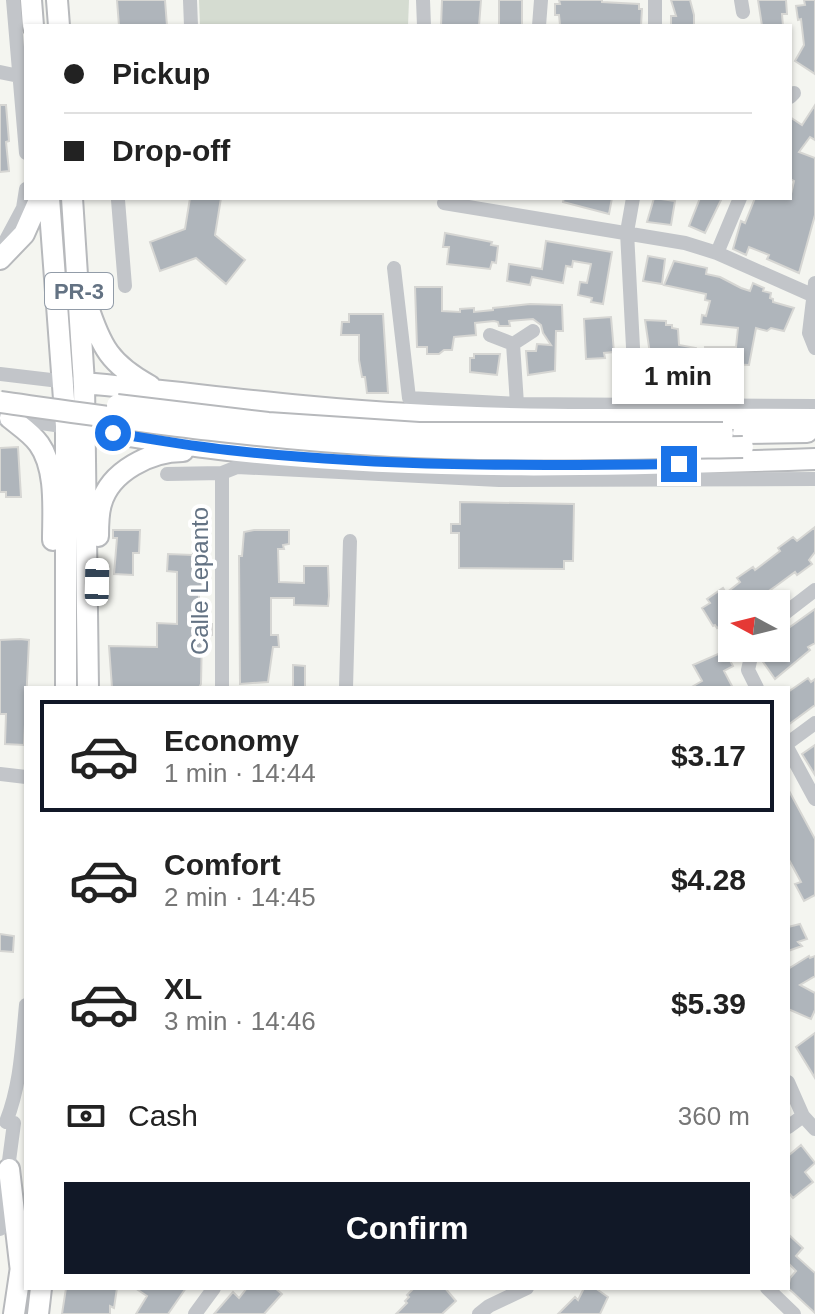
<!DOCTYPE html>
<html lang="en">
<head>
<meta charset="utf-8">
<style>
	:root { --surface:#fff; --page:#f6f6f6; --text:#222; --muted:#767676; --line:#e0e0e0; --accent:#111827 }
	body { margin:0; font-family:Helvetica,sans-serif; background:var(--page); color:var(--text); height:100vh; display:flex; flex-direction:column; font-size:30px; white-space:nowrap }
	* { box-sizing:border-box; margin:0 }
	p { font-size:26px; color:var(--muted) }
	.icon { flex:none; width:44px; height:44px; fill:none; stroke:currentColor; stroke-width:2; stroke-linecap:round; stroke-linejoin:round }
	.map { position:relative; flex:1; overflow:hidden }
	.details { position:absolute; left:24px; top:686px; width:766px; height:604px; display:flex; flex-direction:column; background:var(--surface); border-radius:0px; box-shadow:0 2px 6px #0004 }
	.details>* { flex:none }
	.guide { position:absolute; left:24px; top:24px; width:768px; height:176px; border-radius:0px; box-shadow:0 2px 6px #0004; display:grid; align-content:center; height:176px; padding:0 40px; background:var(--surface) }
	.needle { width:52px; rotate:277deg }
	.tools { position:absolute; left:718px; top:590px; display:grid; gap:16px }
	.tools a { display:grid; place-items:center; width:72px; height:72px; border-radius:0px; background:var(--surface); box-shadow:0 2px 6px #0004; font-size:40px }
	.end { position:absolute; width:36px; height:36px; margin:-18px; border:10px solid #1a73e8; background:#fff; box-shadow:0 0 0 4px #fff }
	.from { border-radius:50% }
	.bubble { position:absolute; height:56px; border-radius:0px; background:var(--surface); box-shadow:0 2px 6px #0004; font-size:26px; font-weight:800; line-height:56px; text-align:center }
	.car { position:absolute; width:24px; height:48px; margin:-24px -12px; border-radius:10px; box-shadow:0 0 6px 2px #0007; background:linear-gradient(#fff 24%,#345 0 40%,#fff 0 76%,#345 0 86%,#fff 0) }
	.guide b { display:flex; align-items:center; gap:28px; height:76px; font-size:30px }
	.guide b+b { border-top:2px solid var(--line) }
	.guide i { width:20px; height:20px; background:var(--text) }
	ul { padding:14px 0 0; list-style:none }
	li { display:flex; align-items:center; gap:24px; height:112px; margin:0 16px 12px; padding:0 24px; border:4px solid transparent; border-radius:0px }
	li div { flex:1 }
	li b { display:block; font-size:30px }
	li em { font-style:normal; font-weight:800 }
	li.active { border-color:var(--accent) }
	li>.icon { width:72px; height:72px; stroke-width:1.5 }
	.pay { display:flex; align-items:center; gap:20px; height:88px; padding:0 40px; font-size:30px }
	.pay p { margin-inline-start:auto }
	.button { display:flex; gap:16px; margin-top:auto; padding:16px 40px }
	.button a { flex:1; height:92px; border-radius:0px; background:var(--accent); color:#fff; font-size:32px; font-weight:800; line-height:92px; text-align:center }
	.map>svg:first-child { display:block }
</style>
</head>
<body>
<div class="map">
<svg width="815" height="1314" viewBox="0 0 815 1314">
	<rect width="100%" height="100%" fill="#f4f5f0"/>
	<path fill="#d5dcd1" d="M199,0h210l-1,26h-208z"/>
	<path fill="#afb5bb" stroke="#d6d6d3" stroke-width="2" d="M117,0h48l2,26h-48z
		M442,0h39l-2,26h-38z
		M499,0h23v26h-23z
		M559,0h43v2l37,2v5h3l-1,17 -81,-1 -1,-10h-4v-11h5z
		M671,0h19l4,15v11h-23v-10h5z
		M758,0h28l1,14h-5l1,12h-21z
		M804,0h11v74l-20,-13 9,-16 -3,-26 -3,1 -2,-14 9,-1z
		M0,105h6l3,36 -3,1 3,29 -9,1z
		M815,105v35l-5,-3 -11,15 16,6v57l-16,58 -32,-14 2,-4 -20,-8 -3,8 -13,-6 8,-28 4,2 10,-25h35l4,-17 -4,-2v-62l12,8z
		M190,198h31l-6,37 30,25 -19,24 -30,-26 -36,13 -10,-29 35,-13z
		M564,198h48l-3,16 -46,-12z
		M654,198l21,3 -4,24 -24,-3z
		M700,198h22l-17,35 -16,-7z
		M445,233l47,9 -1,3 7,1 -2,17 -4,-1 -2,7 -43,-5 2,-17h-6z
		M546,241l66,11 -9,52 -12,-2 1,-4 -14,-3 2,-13 7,1 4,-19 -18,-3 -1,6 -6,-1 -3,17 -31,-6 -2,8 -23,-4 2,-17 33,5z
		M648,256l17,3 -3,25 -19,-3z
		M674,261l33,7 -1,6 14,3 21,11 9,3 3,-8 11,5 -1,3 8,2 -1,5 3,1v3l21,6 -10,23 -13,-3 -4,3 -11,-3 -7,37 -21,-1 -3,13h-17l-3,-30h31l2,-19 -37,-4 1,-9 4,1 4,-15 -5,-1 1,-6 -42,-9z
		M415,287h27v24l18,1v-3l14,-1v4l19,-2v-2l37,-4 32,1 1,26h-7l-1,40 -27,4 -2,-24h10l1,-7 14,1 -8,-12 -2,-8 -8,-6 -24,2 1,5h-11l-1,-4 -4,-1 -19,2 1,12 -22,2 -2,13h-8l-5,4h-12v-7h-10z
		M349,314h34l5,79h-21l-2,-16h-3l-3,-17v-25h-18l1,-13h7z
		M611,317l3,35 -10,1 1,5 -19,1 -2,-40z
		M645,320l21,1v4h6v3l6,1 1,16 17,3v4h-5l-3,15 -10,-1 2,-14 -30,2z
		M474,354h26l-3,21 -27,-3v-14h4z
		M18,447l3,50h-15v-5h-6v-44z
		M460,502l114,2 -1,57h-9v8l-105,-1v-35h-8v-9h9z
		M815,527v25l-6,8 3,4 -15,11 -2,-3 -19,14 -7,5 3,3 -14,10 -4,-3 -4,3 -2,-3 -5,3h-11l-3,16 -12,8 -2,-3 -2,1 -11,-18 8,-5 -3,-4 16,-11 3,5 14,-11 -3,-4 16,-11 2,3 25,-19 -2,-3 15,-11 4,4z
		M113,530h27l-1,23h-6v22l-19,-1 3,-36h-4z
		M254,530h35v14l-6,1 1,4h-6l1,33 25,1v-17h24l1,30 -1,10 -34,-1v-7h-23v37h7l1,12h-6l-5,35 -28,2 -1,-128h3l2,-24z
		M193,552l9,1v36h-3v16l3,5v14h10v11l-10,1 -1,48 -2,4h-87l-3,-42 48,1v-24l20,1v-52l-10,-1 1,-17 25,1z
		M815,609v34l-7,4 2,3 -35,29 -14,-20 1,-5 8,-6h6v-11z
		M20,639l9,1 -5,105 -19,-1 1,-30h-6v-74z
		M725,651l8,15 -9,5 9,17h-43l12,-7 -9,-16z
		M293,665l12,1v22h-12z
		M808,678l3,4 4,-3v26l-27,20v-33z
		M815,745v30l-13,-21z
		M788,789l27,50v56l-11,6 -9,-17 6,-2 -13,-24z
		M800,924l7,15 -9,3 4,4 -14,5v-24z
		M0,934l14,2 -1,16 -13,-1z
		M809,956l1,2 5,-2v20l-15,9 15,8v17l-4,9 -23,-10v-40z
		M815,1033v45l-19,-31z
		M801,1145l14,18 -10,9 8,10 -20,16 -5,-6v-36z
		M788,1234l15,14 -7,8 19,17v40l-27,-25 2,-10 6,-7 -8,-8z
		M66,1288h51l-3,20 -4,-2v8h-48z
		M135,1288h51l-18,26h-32l11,-18z
		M247,1288h28l7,6 -18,20h-50l19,-22 6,6z
		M414,1288h31l11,13 -14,13h-46l11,-11 -2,-2 4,-4 -2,-2z
		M584,1288h11l13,9 -8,17h-42l17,-17 3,3z"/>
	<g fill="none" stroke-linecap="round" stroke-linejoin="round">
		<g stroke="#b7b9bc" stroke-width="24">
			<path id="highway" d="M31,0l2,26
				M57,0l2,26
				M49,198l17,228v262
				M72,198l12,185 4,305
				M0,259l24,-25 16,-36
				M87,304c14,43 23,60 63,82
				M84,383c109,10 217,26 326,31 134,8 270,4 405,5
				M10,418c10,8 22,16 29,26 18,25 14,67 14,96
				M84,429c48,7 96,16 144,21 195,22 392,16 587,9
				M743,433l64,-1
				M98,536c0,-11 0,-22 3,-32 9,-33 50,-53 82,-53
				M9,1169l12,103
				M14,1314l8,-54
				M38,1314l3,-26"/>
		</g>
		<path stroke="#c2c5c9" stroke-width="14" d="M13,0l13,153
			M190,0l1,26
			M423,0l1,26
			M741,0l2,12
			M539,26l2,-26
			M655,26v-26
			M0,72l19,4
			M790,97l4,-4
			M633,198l-6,34 9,173
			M118,200l7,86
			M444,203l241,40 32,10 95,42
			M0,251l23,-43 3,-19
			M717,253l23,-55
			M394,268l15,130 108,6 298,2
			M815,283l-6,50 6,15
			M490,335l23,9
			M513,344l4,60
			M513,344l20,-13
			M0,374l68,8
			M0,417l75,11
			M222,473v215
			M167,474l55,-1 15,-6 262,13 316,-1
			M776,620l39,-30
			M753,648l-5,22 9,18
			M346,688l4,-147
			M788,743l27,-20
			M788,749l27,50
			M0,774l26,3
			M788,1082l15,34 12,13
			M6,1122c15,-38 16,-77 20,-117
			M788,1127l15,-11
			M0,1229l14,-106
			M767,1288l27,26
			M195,1314l19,-26
			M479,1314l10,-8 38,-18"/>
		<use href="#highway" stroke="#fff" stroke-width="20"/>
		<g stroke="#b7b9bc" stroke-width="24" stroke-linecap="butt">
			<path id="highway-bridge" d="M0,402c130,18 260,37 392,44 117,6 234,3 351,1
				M117,405l151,18 151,10h304"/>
		</g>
		<use href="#highway-bridge" stroke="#fff" stroke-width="20"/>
	</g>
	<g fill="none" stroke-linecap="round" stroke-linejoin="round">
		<path stroke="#1a73e8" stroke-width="10" d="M113,433c38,6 76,13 115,17 150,17 301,16 451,14"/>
	</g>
	<g text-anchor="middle" stroke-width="8" stroke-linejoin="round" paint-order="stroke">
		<rect fill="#fff" stroke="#929ca8" stroke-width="2" x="45" y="273" width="68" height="36" rx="6"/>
		<g font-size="22" font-weight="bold" fill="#637283">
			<text x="79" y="299">PR-3</text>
		</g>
		<g font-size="24" fill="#637283" stroke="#fff">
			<text transform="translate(200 581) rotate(-90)" y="8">Calle Lepanto</text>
		</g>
	</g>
</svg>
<div class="tools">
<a><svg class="needle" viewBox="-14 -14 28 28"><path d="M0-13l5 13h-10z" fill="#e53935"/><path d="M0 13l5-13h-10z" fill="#767676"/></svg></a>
</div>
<i class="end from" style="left:113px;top:433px"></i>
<i class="end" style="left:679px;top:464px"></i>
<div class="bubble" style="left:612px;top:348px;width:132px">1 min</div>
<i class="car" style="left:97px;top:582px;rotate:1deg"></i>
<div class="guide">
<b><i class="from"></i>Pickup</b>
<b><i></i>Drop-off</b>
</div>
<section class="details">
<ul>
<li class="active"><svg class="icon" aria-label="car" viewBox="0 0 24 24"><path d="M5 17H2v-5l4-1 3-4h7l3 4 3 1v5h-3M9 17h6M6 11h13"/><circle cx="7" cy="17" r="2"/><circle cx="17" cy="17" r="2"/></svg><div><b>Economy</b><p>1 min · 14:44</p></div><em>$3.17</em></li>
<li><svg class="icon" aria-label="car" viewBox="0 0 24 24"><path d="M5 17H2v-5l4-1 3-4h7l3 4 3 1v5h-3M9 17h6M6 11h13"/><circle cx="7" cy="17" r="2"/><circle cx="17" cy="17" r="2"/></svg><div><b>Comfort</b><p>2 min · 14:45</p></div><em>$4.28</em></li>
<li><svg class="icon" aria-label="car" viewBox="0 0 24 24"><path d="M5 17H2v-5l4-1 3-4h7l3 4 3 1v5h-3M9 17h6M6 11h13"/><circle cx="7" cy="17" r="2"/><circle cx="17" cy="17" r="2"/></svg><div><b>XL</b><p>3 min · 14:46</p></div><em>$5.39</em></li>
</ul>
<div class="pay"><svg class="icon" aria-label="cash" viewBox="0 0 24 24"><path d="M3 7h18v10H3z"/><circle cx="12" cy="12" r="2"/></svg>Cash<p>360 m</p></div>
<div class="button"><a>Confirm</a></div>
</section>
</div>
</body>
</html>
